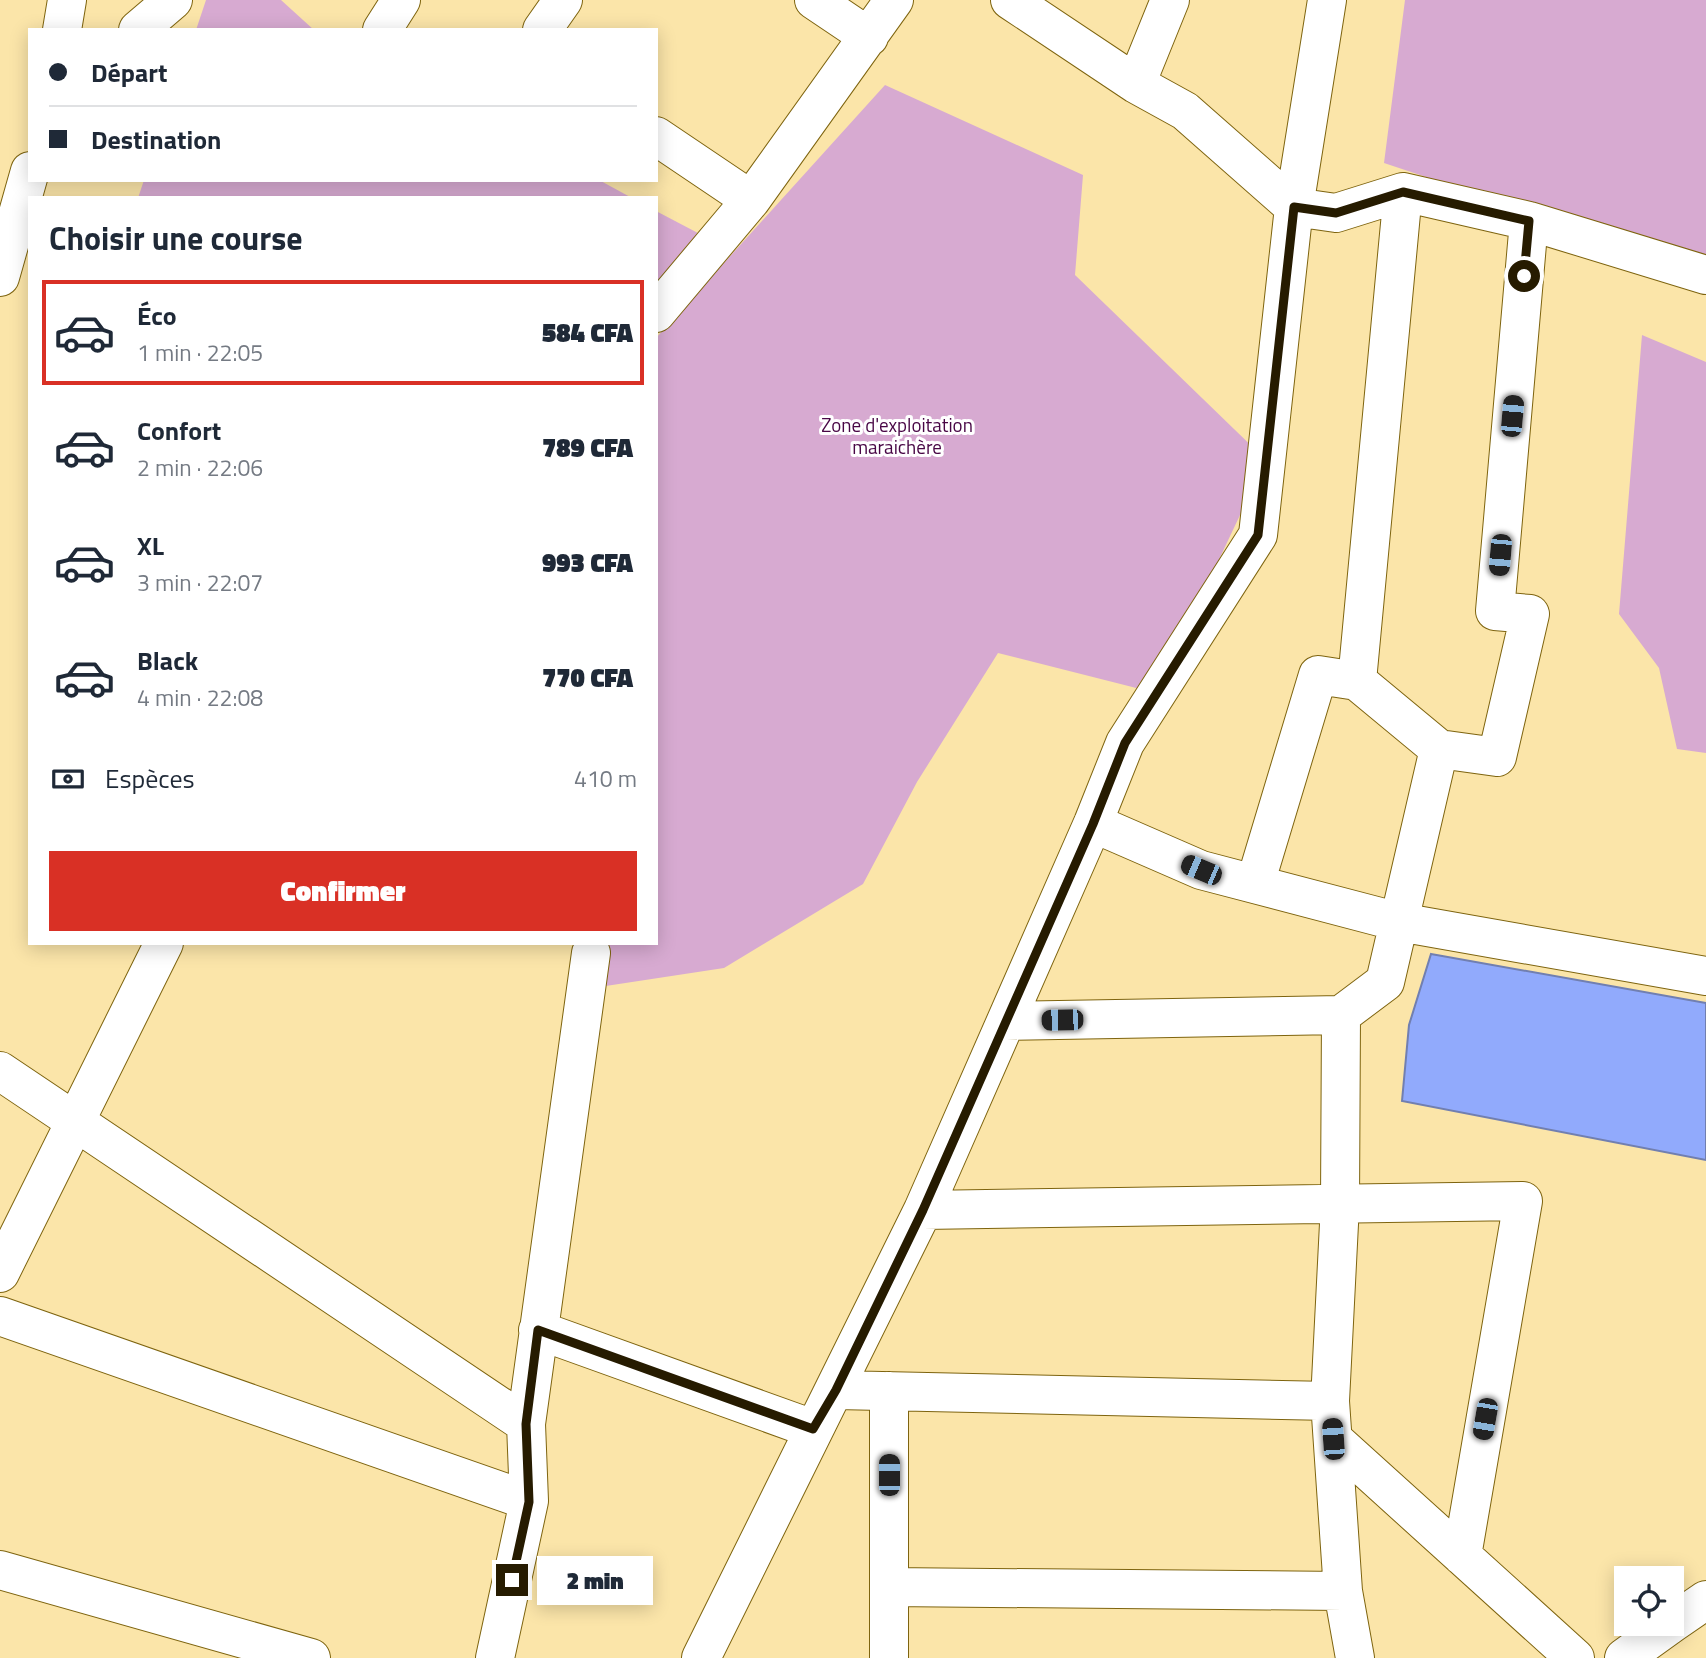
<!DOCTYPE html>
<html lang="fr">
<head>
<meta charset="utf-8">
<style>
	:root { --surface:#fff; --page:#f6f6f7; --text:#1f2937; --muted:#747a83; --line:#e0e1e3; --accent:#d93025 }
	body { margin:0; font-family:"Titillium Web",sans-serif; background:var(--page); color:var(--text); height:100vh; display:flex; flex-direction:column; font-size:26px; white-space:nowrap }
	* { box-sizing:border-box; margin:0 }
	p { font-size:23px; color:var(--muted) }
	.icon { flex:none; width:38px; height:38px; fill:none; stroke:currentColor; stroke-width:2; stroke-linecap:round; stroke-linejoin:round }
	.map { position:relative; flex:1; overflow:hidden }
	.side { position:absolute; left:28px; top:196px; width:630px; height:749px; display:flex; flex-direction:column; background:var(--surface); border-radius:0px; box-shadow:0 4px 18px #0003 }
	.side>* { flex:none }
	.banner { position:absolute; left:28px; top:28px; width:630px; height:154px; border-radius:0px; box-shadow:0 4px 18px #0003; display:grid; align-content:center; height:154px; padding:0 21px; background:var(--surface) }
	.fabs { position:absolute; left:1614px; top:1566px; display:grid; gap:14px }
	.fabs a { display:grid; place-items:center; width:70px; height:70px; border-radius:0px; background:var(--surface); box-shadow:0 4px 18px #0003; font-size:35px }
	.end { position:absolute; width:32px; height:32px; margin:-16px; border:9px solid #261b00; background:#fff; box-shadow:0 0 0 4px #fff }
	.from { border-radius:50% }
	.bubble { position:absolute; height:49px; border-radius:0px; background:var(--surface); box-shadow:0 4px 18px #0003; font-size:23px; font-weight:800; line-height:49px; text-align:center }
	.car { position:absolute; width:21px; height:42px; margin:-21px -10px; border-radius:9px; box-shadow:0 0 5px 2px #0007; background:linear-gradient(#222 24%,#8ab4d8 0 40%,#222 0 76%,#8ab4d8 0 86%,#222 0) }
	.banner b { display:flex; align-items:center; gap:24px; height:66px; font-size:26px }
	.banner b+b { border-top:2px solid var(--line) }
	.banner i { width:18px; height:18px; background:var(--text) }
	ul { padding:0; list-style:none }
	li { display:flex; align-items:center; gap:21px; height:105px; margin:0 14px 10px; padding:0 7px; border:4px solid transparent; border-radius:0px }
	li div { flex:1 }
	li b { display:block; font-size:26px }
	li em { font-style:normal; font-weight:800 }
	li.active { border-color:var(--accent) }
	li>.icon { width:63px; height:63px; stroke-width:1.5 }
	h2 { padding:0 21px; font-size:32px; line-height:84px }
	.pay { display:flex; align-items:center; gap:18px; height:77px; padding:0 21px; font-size:26px }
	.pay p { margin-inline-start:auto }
	.action { display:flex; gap:14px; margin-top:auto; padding:14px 21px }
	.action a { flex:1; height:80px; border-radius:0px; background:var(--accent); color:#fff; font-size:28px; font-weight:800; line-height:80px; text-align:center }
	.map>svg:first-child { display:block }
</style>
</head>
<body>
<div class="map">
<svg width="1706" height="1658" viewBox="0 0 1706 1658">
	<rect width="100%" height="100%" fill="#fbe5a9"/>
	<path fill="#d7aad1" d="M206,0h75l33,30h-118z
		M1405,0h301v270l-322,-107z
		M885,85l198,90 -8,100 191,185 -110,233 -158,-40 -81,129 -54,102 -139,84 -138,21 5,-46h65v-605z
		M144,180h455l33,18h-494z
		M656,211l59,31 -59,71z
		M1642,335l64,27v391l-29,-4 -18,-81 -40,-54z"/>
	<path fill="#91aafc" stroke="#717fb0" stroke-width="2" d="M1431,954l275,49v157l-304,-59 7,-76z"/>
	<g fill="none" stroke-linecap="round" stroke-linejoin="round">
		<g stroke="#7e640f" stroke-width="40">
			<path id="minor" d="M814,0l55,37
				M1010,0l126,84 49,27 109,96 42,6 67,-21 126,29 177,54
				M62,30l5,-30
				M138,30l35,-30
				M382,30l19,-30
				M542,30l21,-30
				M1136,84l34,-84
				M656,136l95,64
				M0,277l30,-106
				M656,313l95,-113 143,-200
				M1357,681l46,-489
				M1093,823l108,47 198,52 307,54
				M1255,884l63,-209 39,6 82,68 58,8 33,-143 -35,-3 34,-390
				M1341,1015l-1,189 -10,197 13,190 12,67
				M1006,1021l335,-6 44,-33 54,-233
				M0,1071l526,353
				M923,1210l600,-9 -61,355
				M0,1273l164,-330
				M0,1316l529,185
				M538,1330l275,99
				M837,1390l493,11
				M889,1391v267
				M1333,1439l242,219
				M0,1570l311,88
				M889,1587l454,4
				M1671,1624l35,-24
				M495,1658l34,-157 -3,-77 65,-471
				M701,1658l222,-448 170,-387 32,-80 133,-208 36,-328 33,-207
				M1624,1658l47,-34"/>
		</g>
		<use href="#minor" stroke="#fff" stroke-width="38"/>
	</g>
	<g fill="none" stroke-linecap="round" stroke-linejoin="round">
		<path stroke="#261b00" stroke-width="9" d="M512,1580l17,-78 -3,-78 12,-94 275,99 23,-39 87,-180 170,-386 32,-81 133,-208 36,-328 42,6 67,-21 126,29 -5,55"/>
	</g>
	<g text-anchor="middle" stroke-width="6" stroke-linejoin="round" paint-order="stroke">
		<g font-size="19" fill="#480645" stroke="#fff">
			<text x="897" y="432">Zone d'exploitation<tspan x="897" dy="22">maraichère</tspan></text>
		</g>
	</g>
</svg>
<div class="fabs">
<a><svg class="icon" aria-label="locate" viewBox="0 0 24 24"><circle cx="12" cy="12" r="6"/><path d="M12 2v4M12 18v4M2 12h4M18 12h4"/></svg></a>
</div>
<i class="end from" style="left:1524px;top:276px"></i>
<i class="end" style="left:512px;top:1580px"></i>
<div class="bubble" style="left:537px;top:1556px;width:116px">2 min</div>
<i class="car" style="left:1512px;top:416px;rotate:5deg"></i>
<i class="car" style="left:1500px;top:555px;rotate:185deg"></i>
<i class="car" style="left:1201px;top:870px;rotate:293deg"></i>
<i class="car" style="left:1062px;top:1020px;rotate:269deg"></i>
<i class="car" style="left:1485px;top:1419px;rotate:190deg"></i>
<i class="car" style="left:1333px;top:1439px;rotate:356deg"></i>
<i class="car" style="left:889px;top:1475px;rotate:0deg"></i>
<div class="banner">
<b><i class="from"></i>Départ</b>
<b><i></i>Destination</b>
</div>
<section class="side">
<h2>Choisir une course</h2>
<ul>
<li class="active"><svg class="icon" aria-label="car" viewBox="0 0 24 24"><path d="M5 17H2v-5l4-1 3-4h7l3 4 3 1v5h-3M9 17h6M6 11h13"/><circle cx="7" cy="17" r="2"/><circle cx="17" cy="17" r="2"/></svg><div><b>Éco</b><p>1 min · 22:05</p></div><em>584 CFA</em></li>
<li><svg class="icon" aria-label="car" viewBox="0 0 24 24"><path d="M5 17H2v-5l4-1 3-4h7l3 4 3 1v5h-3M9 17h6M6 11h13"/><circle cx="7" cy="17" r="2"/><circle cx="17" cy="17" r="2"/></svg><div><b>Confort</b><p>2 min · 22:06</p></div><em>789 CFA</em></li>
<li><svg class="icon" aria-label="car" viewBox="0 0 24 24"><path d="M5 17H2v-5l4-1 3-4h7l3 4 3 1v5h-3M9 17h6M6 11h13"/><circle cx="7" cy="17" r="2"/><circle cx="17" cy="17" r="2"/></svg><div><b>XL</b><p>3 min · 22:07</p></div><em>993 CFA</em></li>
<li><svg class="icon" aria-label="car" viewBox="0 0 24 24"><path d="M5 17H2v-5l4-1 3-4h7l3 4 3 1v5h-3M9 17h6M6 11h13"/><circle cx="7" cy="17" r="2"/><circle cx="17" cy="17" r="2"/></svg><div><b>Black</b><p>4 min · 22:08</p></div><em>770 CFA</em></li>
</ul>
<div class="pay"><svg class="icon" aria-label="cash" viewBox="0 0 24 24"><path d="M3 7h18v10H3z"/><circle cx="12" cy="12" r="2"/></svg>Espèces<p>410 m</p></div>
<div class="action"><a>Confirmer</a></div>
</section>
</div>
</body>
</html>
